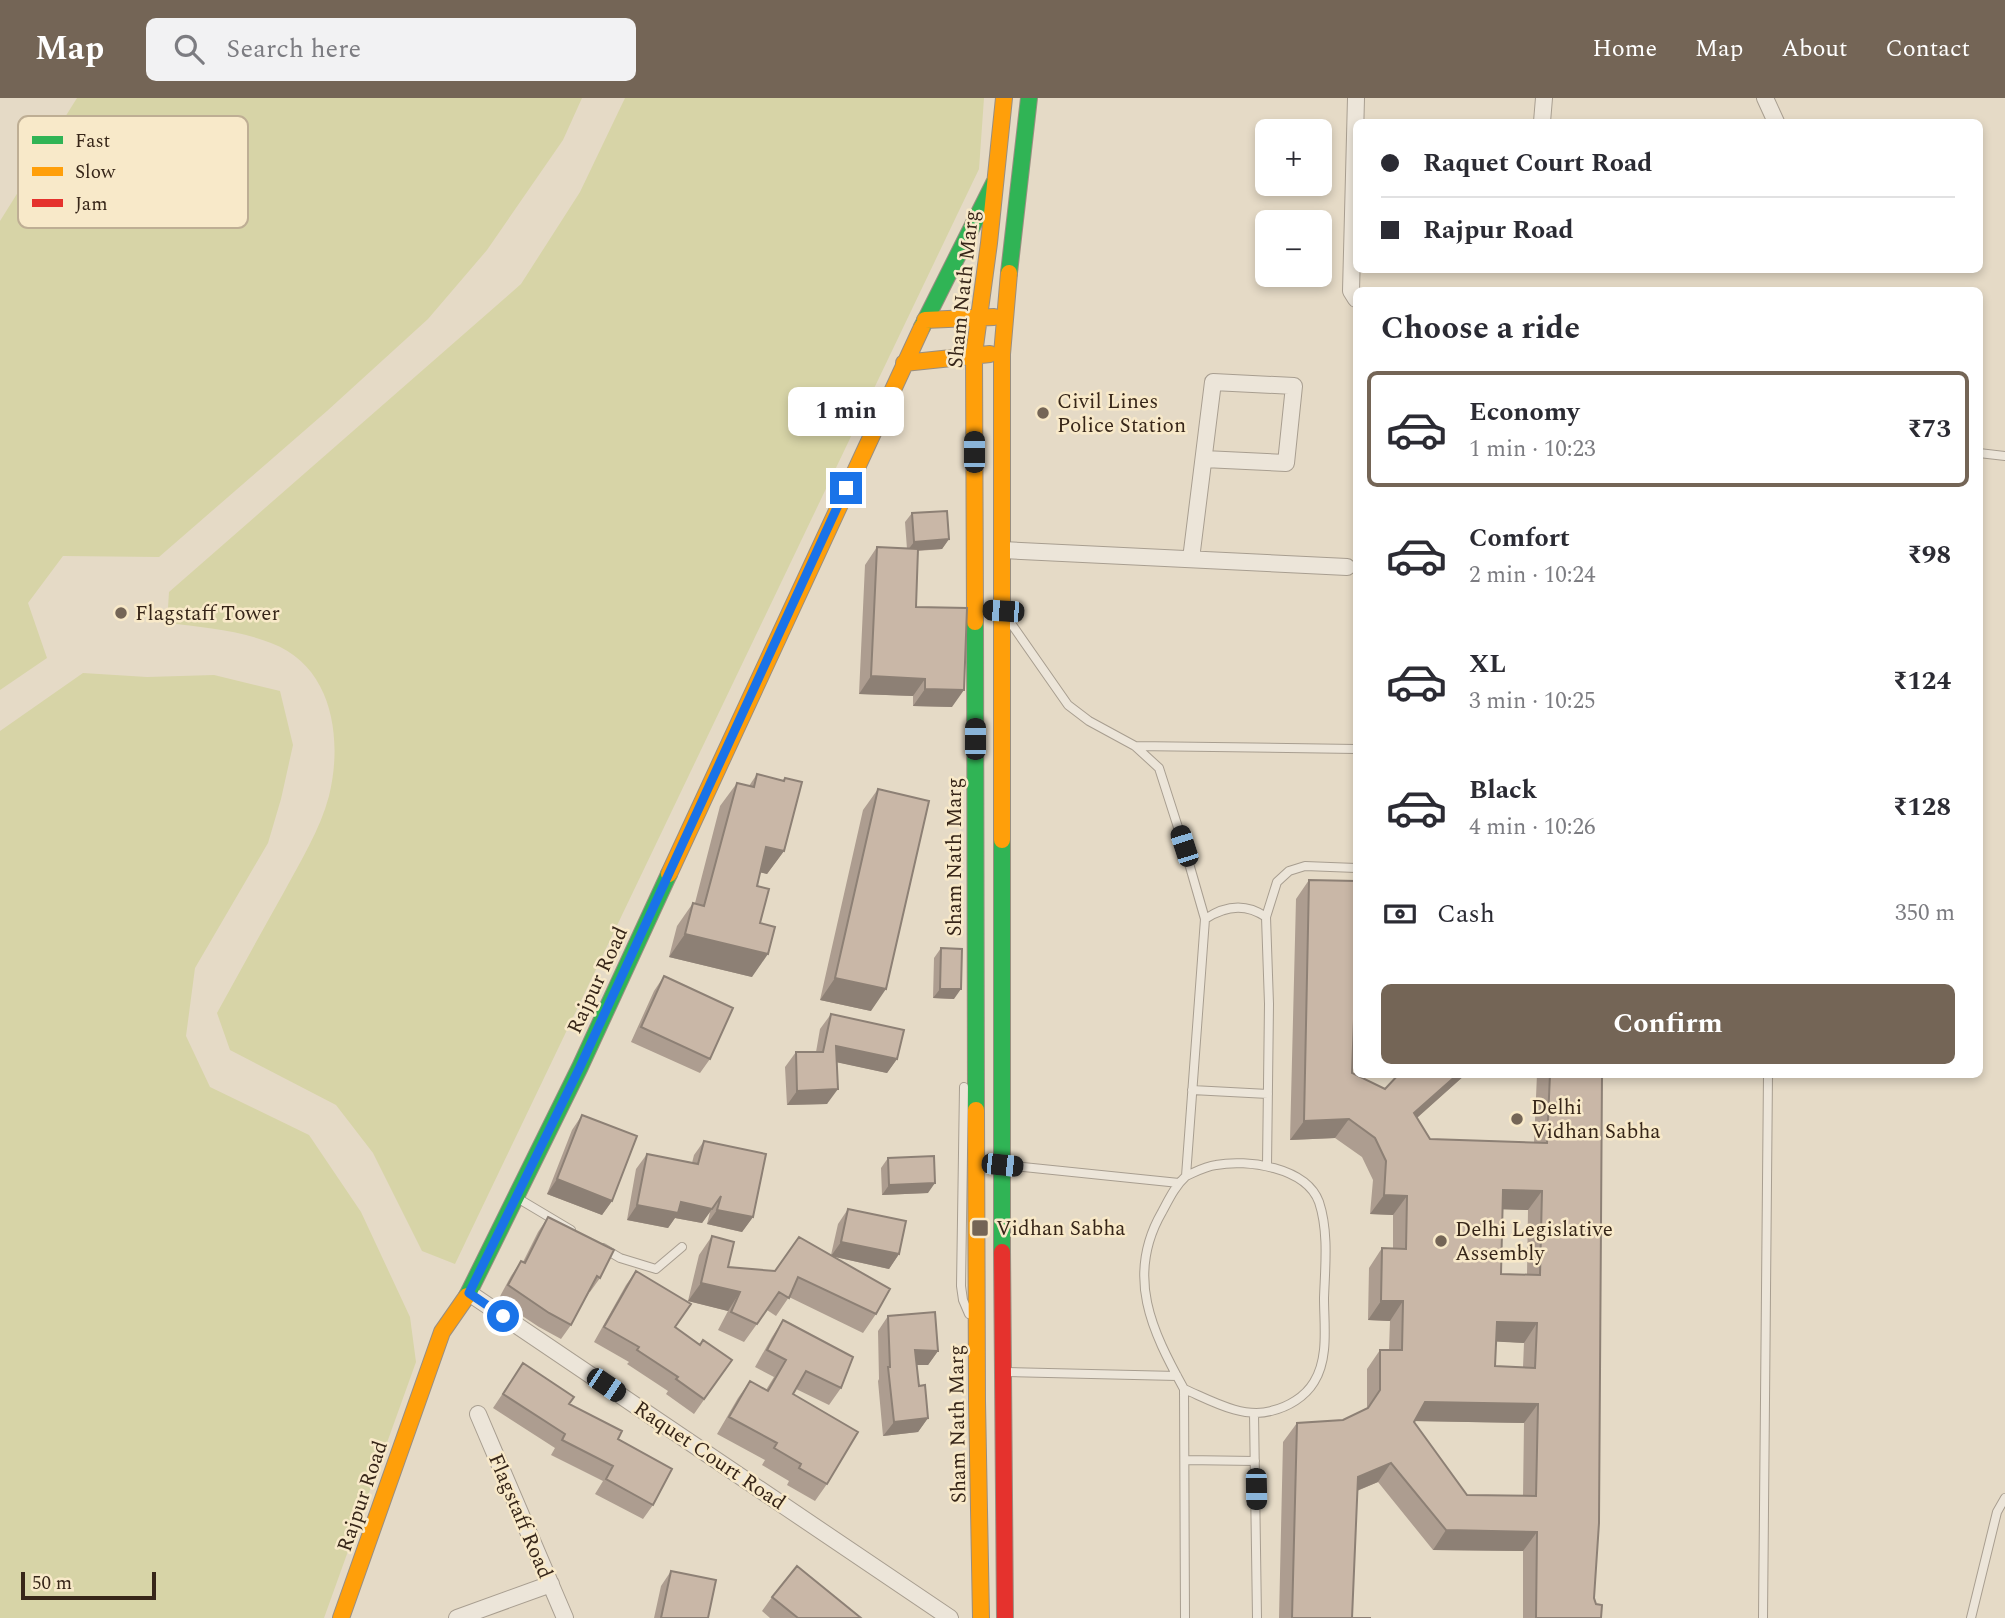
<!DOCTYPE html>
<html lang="en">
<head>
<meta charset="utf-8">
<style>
	:root { --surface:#fff; --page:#f2f2f3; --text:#2b2b33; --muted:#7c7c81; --line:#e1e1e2; --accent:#746556 }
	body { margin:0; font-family:Spectral,serif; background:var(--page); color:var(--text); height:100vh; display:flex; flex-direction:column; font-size:26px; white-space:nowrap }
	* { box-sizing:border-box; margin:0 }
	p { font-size:23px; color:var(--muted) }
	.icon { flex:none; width:38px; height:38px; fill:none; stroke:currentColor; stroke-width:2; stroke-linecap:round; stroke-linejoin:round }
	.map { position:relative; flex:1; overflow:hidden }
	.panel { position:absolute; left:1353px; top:189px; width:630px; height:791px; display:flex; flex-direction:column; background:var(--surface); border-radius:10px; box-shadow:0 4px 10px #0003 }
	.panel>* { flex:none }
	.banner { position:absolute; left:1353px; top:21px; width:630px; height:154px; border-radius:10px; box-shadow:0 4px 10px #0003; display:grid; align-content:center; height:154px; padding:0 28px; background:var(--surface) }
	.buttons { position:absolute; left:1255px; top:21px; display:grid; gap:14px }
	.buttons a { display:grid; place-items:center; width:77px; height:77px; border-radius:10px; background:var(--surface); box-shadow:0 4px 10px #0003; font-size:35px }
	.scale { position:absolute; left:21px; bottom:18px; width:135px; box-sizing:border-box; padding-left:7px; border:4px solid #372619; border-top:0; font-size:19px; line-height:24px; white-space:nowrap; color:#372619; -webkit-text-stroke:5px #f8e9c9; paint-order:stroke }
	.end { position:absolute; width:32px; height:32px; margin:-16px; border:9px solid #1a73e8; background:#fff; box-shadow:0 0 0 4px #fff }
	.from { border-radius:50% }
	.bubble { position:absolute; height:49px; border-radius:10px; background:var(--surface); box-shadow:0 4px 10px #0003; font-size:23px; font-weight:700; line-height:49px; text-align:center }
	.car { position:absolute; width:21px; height:42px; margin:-21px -10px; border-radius:9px; box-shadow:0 0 5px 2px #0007; background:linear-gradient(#222 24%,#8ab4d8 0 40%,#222 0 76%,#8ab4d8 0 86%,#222 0) }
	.banner b { display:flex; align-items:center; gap:24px; height:66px; font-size:26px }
	.banner b+b { border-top:2px solid var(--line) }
	.banner i { width:18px; height:18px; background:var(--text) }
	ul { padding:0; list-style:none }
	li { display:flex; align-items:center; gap:21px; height:116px; margin:0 14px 10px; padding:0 14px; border:4px solid transparent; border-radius:10px }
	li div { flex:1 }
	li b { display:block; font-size:26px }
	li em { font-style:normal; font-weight:700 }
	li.current { border-color:var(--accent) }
	li>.icon { width:63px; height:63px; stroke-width:1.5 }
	h2 { padding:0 28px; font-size:32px; line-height:84px }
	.pay { display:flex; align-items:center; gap:18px; height:77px; padding:0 28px; font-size:26px }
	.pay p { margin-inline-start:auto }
	.action { display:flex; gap:14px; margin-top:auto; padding:14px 28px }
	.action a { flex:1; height:80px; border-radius:10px; background:var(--accent); color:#fff; font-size:28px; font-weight:700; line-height:80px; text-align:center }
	header { display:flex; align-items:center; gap:42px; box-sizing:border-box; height:98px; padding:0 35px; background:var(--accent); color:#fff }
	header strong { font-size:33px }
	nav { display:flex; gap:38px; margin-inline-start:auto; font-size:24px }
	.search { width:490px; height:63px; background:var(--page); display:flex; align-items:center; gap:18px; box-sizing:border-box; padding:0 24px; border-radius:10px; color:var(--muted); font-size:26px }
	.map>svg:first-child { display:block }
</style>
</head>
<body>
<header>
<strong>Map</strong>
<div class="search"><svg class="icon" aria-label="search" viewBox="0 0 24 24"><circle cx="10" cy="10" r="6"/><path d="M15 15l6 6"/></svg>Search here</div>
<nav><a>Home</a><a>Map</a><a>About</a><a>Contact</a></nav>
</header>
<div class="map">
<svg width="2005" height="1520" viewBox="0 0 2005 1520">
	<rect width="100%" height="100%" fill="#e5dac6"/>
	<path fill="#d7d4a7" d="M77,0h505l-19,42 -76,110 -59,69 -101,92 -168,146 -96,-1 -35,47 19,55 -47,32v-469z
		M625,0h359l-5,71 -524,1095 -33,-13 -49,-98 -37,-48 -106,-55 -13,-37c22,-40 44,-80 67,-121 16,-30 36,-62 45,-96 14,-57 4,-130 -58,-153 -33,-13 -69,-16 -104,-20l2,-31 352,-308 59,-92z
		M83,575l64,4 67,-2 66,16 13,54 -12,54 -13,44 -73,125 -9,68 24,51 99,48 52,77 49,105 6,45 -92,256h-324v-887z"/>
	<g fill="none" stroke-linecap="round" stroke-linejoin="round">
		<g stroke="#a89e90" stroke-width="10">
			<path id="lane" d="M1979,355l26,3
				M1008,521l60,86 21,16 46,25 24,22 25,78 21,73 -19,257c-11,10 -17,23 -24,36 -37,64 -10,119 22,177 26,11 58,30 87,22 17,-4 34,-14 43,-29 15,-24 10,-57 10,-84 1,-30 5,-66 -5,-96 -13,-35 -72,-43 -103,-37 -10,1 -21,7 -30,11
				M1135,648l221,3
				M1205,821c21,-14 41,-16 61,-2
				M964,989l-3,199 2,14 6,14
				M1192,992l76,4
				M1004,1067l175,18
				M1267,1068l2,-162 -3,-87 11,-35 12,-11 16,-5 51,2
				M519,1101l52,31
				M603,1150l17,10 36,11 26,-22
				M1005,1274l172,4
				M1184,1291l1,229
				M1254,1315l3,205
				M1185,1362l70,1
				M1763,1520l5,-544
				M1971,1520l26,-106 8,-14"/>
		</g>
		<g stroke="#a89e90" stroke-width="18">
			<path id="street" d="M1356,0l-5,193 5,8
				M1765,0l11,24
				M1542,24l2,-24
				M1003,452l344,17
				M1191,461l22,-177 81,4 -8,77 -82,-4
				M469,1195l481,325
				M478,1316l87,204
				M457,1520l94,-34"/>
		</g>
		<g stroke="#998e80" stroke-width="18">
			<path id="fast" d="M1009,175l20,-175
				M922,229l72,-144
				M975,524l1,488
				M1002,742v412
				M467,1198l113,-229 89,-193"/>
		</g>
		<g stroke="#998e80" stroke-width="18">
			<path id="slow" d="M925,222l69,-3
				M904,265l86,-9
				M975,524l-1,-268 15,-111 15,-145
				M1002,742v-486l7,-81
				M669,776l253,-547
				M976,1012l1,291 4,217
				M341,1520l101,-286 25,-36"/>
		</g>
		<g stroke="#998e80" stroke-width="18">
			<path id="jam" d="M1002,1154l3,366"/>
		</g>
		<use href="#lane" stroke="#ece5d9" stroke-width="8"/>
		<use href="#street" stroke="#ece5d9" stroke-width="16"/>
		<use href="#fast" stroke="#30b455" stroke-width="16"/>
		<use href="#slow" stroke="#ff9f0a" stroke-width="16"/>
		<use href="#jam" stroke="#e5322d" stroke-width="16"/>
	</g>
	<path fill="#ad9d90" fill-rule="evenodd" d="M912,415l37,26 -7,10 -24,2 -2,56 36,100 -39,-1v-10l-54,-2 6,-129 12,-18 30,2 -2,-27z
		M757,676l26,7 2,-3 -1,73 -17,23 -7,-2 -3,14 3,37 -8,54 -83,-20 8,-31 16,-23h2l25,-97 17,-23 12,3z
		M878,691l-7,222 -51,-11 43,-190z
		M1309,782l43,193 33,16 81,-15 -49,44 13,21 104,4 3,-69h65l-8,524 7,20h-78v-67l-90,-1 -55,-68 -21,9 -5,127h20h-93l4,-176 14,-19 46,-3 24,-12v-39l13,-19h9l1,-29 -22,-1 1,-52 13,-20 11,1v-34l-23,-1 3,-34 -11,-23 -27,-19 -45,2 6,-241zM1503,1111l25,1 -1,65 -26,-1zM1496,1243l28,2 -1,24 -28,-1zM1415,1323l109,2 -1,73 -56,-1 -53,-73z
		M941,850l13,51 -21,-1 1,-40z
		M664,878l46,83 -10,14 -69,-31 23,-51z
		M831,916l66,45 -10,14 -50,-11 -10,42 -40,1 -2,-38 11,-15h20l4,-23z
		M582,1017l30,86 -10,14 -55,-21 25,-64z
		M704,1043l49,76 -11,15 -35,-8 3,-12 -8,11 -27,-5 -7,10 -41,-8 9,-51 11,-15 45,9 2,-8z
		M888,1060l40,35 -46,2 -1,-27z
		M848,1111l51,45 -10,15 -54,-12 41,57 -13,19 -74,-36 -13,19 -9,-6 -23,32 -26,-12 10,-19 -40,-10 11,-46 13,-19 16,31 47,4 56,-16 7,-31z
		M548,1119l52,61 -10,14h-1l-18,33 -10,14 -22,-12 -41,-27 13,-24 10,-15 2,1 15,-30z
		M636,1173l39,56 25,18 32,15 -38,54 -28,-20 2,-3 -41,-27 2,-2 -35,-20 32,-57z
		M888,1218l50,35 -10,14h-11l2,21 9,32 -10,14 -35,4 -5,-55 1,-2 -1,-48z
		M783,1222l58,68 -12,17 -33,-16 -3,5 34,90 -12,17 -28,-16 2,-4 -27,-16 3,-5 -48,-26 21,-36 12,-17 16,9 8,-13 -19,-10 17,-30z
		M523,1265l46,41 49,35 35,66 -10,14 -48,-25 8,-13 -52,-26 4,-7 -62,-40z
		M671,1473l37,47h-54l7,-32z
		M772,1499l89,21h-91l-8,-7z"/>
	<path fill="#8d8075" d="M949,441l-7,10 -35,2 7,-9z
		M871,578l54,3 -12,17 -54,-2z
		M925,591l39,1 -12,17 -39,-1z
		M766,749l18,4 -17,23 -17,-4z
		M685,836l83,20 -16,23 -83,-20z
		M835,880l51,11 -15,22 -51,-11z
		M940,891h21l-7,10 -21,-1z
		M836,948l61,13 -10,14 -61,-13z
		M1458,976h8l-65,58 13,-19z
		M838,991l-11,15 -40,1 10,-14z
		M1349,1021l-14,19 -45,2 14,-19z
		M557,1081l55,22 -10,14 -55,-21z
		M935,1085l-7,10 -46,2 7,-10z
		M1503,1092l39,1 -14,19 -38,-1z
		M1384,1097l23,1 -14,19 -23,-1z
		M681,1104l31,7 -10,14 -27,-5 -7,10 -41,-8 10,-15z
		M717,1112l36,7 -11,15 -35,-8z
		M841,1144l58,12 -10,15 -58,-13z
		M701,1185l39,9 -12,19 -40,-10z
		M1381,1203h22l-13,20 -22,-1z
		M1497,1224l40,1 -13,20 -40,-2z
		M915,1252l23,1 -10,14h-23z
		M1425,1304l113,2 -14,19 -112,-2z
		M928,1320l-10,14 -35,4 11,-14z
		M1391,1365l-13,19 -34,14 14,-19z
		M1446,1432l91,2 -14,19 -90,-1z"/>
	<path fill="#c9b7a7" stroke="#8d8075" stroke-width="2" fill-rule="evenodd" d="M947,413l2,28 -35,3 -2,-29z
		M877,449l41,2 -2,58 51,1 -3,82 -39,-1v-10l-54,-3z
		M757,676l27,7 1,-3 17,4 -18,69 -18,-4 -9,39 12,3 -9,34 15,4 -7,27 -83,-20 8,-31 11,3 33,-123 17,4z
		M878,691l51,12 -43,188 -51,-11z
		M1309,782l47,1v84l-4,108 33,16 14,-15h59l-44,39 16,26 117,4 3,-69h52l-3,449 -5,75 2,6 6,1 -1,13h-65l1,-86 -91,-2 -55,-67 -33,14 -6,141h19h-79l5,-195 46,-3 25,-12 12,-18v-40h22l1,-49h-22l1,-53 24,1 1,-53 -23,-1 2,-34 -11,-23 -26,-19 -45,2zM1503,1092l39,1 -2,84 -39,-1zM1497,1224l40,1 -2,45 -40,-2zM1425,1304l113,2 -2,92 -69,-1 -53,-73z
		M941,850l21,1 -1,40h-21z
		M664,878l69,32 -23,51 -69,-32z
		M831,916l73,16 -7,29 -61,-13 2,43 -41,2 -1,-39h27z
		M582,1017l55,21 -25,65 -55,-22z
		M704,1043l62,13 -13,63 -36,-7 4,-14 -9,13 -31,-7 -3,11 -41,-8 10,-51 51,10z
		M934,1058l1,27 -46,2 -1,-27z
		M848,1111l58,12 -7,33 -58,-12z
		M548,1119l66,33 -14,28 -3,-2 -26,49 -22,-12 -41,-28 13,-24 4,2z
		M712,1138l22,6 -6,25 47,4 24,-34 91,52 -14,25 -78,-37 -9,21 -10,-6 -22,32 -26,-12 9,-20 -39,-9z
		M636,1173l55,33 -16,23 25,18 3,-5 29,20 -28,39 -28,-20 2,-2 -41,-27 2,-3 -35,-20z
		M935,1214l3,39 -23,-1 4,36 6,-1 3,33 -34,4 -6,-55h2l-2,-51z
		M783,1222l70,37 -12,31 -35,-17 -13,23 65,38 -31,52 -28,-16 2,-4 -27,-16 3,-5 -48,-26 21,-36 18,10 18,-31 -19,-10z
		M523,1265l51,34 -5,7 53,27 -4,8 54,30 -19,36 -47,-26 7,-13 -51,-26 3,-6 -62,-40z
		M797,1468l64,52h-63l-26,-21z
		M671,1473l45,9 -8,38h-47z"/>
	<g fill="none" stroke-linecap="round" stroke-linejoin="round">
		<path stroke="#1a73e8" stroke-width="9" d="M503,1218l-34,-23 111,-226 266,-579"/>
	</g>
	<g fill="#746556" stroke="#f8e9c9" stroke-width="2.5">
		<circle cx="1043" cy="315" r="7"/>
		<circle cx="121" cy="515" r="7"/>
		<circle cx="1517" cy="1021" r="7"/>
		<rect x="971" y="1121" width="18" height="18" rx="3.5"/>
		<circle cx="1441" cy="1143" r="7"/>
	</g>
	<g text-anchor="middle" stroke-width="5" stroke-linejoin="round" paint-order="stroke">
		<g font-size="21" fill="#372619" stroke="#f8e9c9">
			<text transform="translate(963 191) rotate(-84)" y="7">Sham Nath Marg</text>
			<text transform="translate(954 759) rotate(-90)" y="7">Sham Nath Marg</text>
			<text transform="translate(597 882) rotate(-65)" y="7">Rajpur Road</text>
			<text transform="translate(957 1326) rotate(-91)" y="7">Sham Nath Marg</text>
			<text transform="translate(710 1357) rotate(34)" y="7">Raquet Court Road</text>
			<text transform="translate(362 1398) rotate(-71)" y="7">Rajpur Road</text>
			<text transform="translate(521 1418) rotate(67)" y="7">Flagstaff Road</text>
		</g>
		<g font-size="21" fill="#372619" stroke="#f8e9c9" text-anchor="start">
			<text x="1057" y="310">Civil Lines<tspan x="1057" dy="24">Police Station</tspan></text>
			<text x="135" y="522">Flagstaff Tower</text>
			<text x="1531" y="1016">Delhi<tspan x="1531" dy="24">Vidhan Sabha</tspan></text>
			<text x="996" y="1137">Vidhan Sabha</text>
			<text x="1455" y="1138">Delhi Legislative<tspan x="1455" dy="24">Assembly</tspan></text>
		</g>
	</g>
	<rect x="18" y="18" width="230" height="112" rx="10" fill="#f8e9c9" stroke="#beae94" stroke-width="2"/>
	<rect x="32" y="38" width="31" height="8" fill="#30b455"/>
	<rect x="32" y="69" width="31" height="9" fill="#ff9f0a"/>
	<rect x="32" y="101" width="31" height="8" fill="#e5322d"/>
	<g font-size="19" fill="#372619">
		<text x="75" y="49">Fast</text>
		<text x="75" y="80">Slow</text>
		<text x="75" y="112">Jam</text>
	</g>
</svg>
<div class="buttons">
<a>+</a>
<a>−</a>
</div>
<div class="scale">50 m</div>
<i class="end from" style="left:503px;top:1218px"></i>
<i class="end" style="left:846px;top:390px"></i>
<div class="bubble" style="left:788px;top:289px;width:116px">1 min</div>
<i class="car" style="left:974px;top:354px;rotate:0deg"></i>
<i class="car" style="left:1003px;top:513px;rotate:274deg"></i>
<i class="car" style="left:975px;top:641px;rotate:0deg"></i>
<i class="car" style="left:1184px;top:748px;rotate:342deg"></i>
<i class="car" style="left:1002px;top:1067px;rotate:96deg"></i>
<i class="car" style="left:606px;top:1287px;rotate:124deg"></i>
<i class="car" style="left:1256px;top:1391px;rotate:179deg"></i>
<div class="banner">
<b><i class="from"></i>Raquet Court Road</b>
<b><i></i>Rajpur Road</b>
</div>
<section class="panel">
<h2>Choose a ride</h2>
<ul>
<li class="current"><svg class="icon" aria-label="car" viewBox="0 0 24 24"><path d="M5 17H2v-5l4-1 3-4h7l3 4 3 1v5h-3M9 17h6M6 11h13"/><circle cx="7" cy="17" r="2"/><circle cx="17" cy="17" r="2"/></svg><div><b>Economy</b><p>1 min · 10:23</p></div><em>₹73</em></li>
<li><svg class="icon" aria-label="car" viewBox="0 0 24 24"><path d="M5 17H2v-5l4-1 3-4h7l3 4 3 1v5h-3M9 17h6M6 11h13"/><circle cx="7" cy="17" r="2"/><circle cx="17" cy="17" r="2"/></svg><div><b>Comfort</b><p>2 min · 10:24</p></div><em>₹98</em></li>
<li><svg class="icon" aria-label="car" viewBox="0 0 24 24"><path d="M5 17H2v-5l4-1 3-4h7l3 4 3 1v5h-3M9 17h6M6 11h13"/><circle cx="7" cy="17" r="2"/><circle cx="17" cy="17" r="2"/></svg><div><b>XL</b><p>3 min · 10:25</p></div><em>₹124</em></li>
<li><svg class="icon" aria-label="car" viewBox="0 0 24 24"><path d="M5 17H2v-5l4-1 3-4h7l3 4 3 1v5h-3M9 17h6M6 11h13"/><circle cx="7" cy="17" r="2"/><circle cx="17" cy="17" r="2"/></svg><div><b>Black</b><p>4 min · 10:26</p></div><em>₹128</em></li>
</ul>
<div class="pay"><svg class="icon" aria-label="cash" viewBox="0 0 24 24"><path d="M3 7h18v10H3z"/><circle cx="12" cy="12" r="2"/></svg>Cash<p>350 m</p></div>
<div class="action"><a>Confirm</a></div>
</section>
</div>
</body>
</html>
